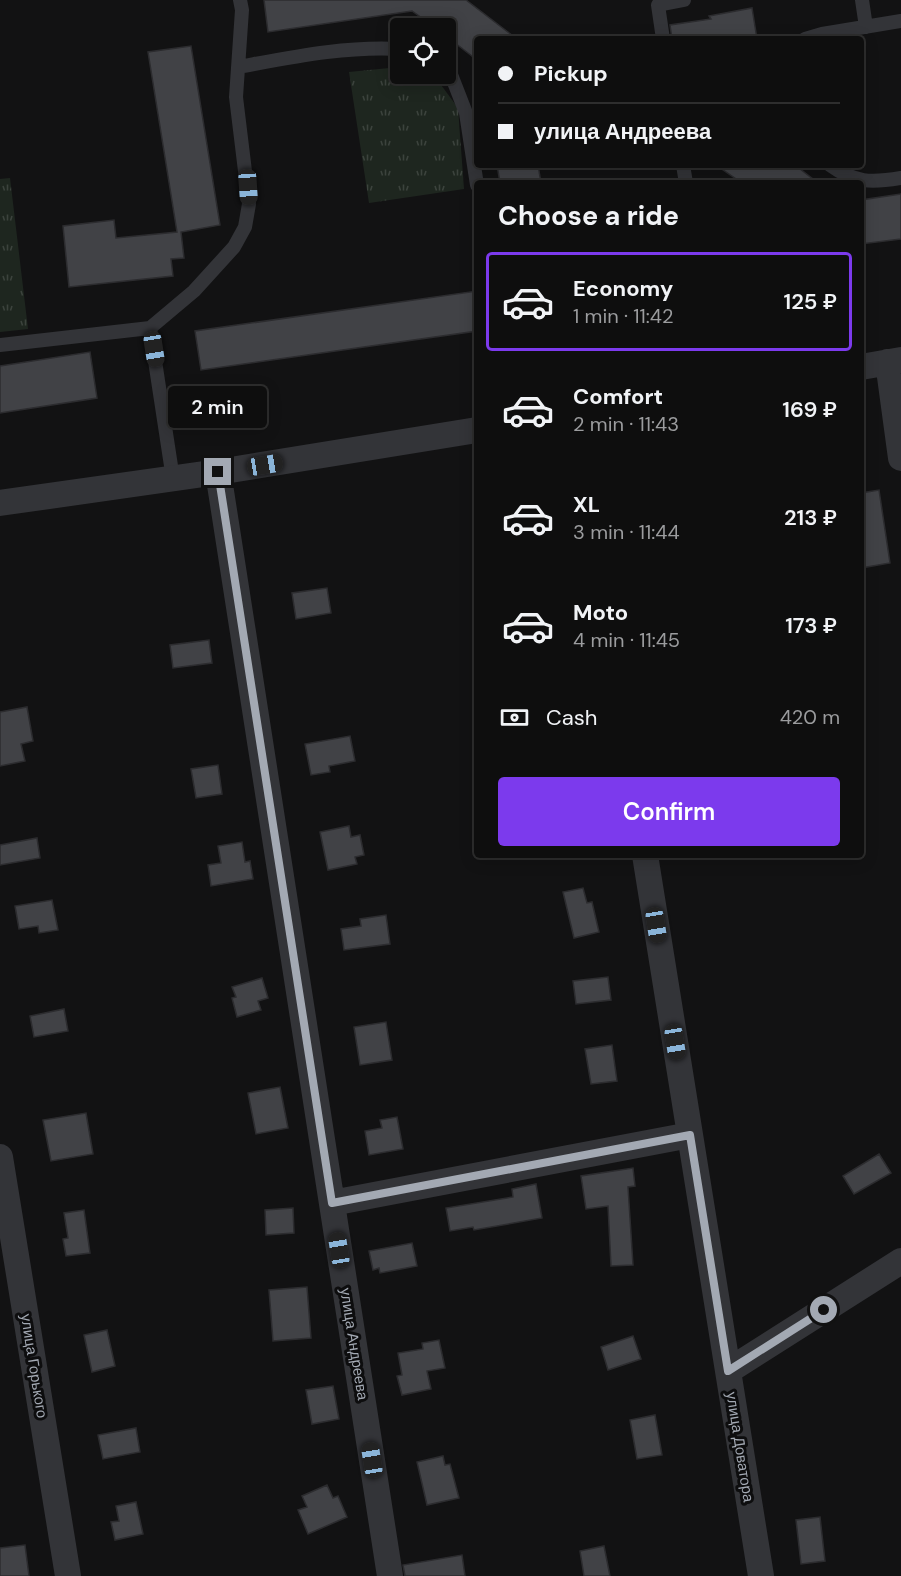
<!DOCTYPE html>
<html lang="en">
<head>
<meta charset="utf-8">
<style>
	:root { --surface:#0e0e0e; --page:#1c1c1c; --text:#f1f3f6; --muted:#9b9c9e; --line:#2e2e2e; --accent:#7c3aed }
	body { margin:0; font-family:"DM Sans",sans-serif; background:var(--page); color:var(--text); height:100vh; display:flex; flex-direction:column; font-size:22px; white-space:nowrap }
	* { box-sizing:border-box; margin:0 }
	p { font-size:20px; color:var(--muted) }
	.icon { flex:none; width:33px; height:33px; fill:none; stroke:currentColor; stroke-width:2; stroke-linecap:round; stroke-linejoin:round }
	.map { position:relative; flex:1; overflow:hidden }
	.side { position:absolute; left:474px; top:180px; width:390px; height:678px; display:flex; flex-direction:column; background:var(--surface); border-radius:6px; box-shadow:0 3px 15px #0003,0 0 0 2px var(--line) }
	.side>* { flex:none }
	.top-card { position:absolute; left:474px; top:36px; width:390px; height:132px; border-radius:6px; box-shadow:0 3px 15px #0003,0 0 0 2px var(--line); display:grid; align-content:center; height:132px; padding:0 24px; background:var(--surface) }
	.fabs { position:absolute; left:390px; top:18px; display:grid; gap:12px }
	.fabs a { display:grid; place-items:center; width:66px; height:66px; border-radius:6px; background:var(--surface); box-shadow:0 3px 15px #0003,0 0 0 2px var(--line); font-size:30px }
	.end { position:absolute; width:27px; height:27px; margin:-14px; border:8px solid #a3a9b3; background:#111; box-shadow:0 0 0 3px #111 }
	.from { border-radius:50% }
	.bubble { position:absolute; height:42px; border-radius:6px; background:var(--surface); box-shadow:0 3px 15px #0003,0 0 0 2px var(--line); font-size:20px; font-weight:600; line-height:42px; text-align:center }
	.car { position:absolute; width:18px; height:36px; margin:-18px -9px; border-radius:8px; box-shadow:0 0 4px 2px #0007; background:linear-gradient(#222 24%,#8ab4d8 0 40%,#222 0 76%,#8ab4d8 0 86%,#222 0) }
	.top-card b { display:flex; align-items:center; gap:21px; height:57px; font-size:22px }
	.top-card b+b { border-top:2px solid var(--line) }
	.top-card i { width:15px; height:15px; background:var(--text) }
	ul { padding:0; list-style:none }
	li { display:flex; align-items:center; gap:18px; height:99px; margin:0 12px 9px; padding:0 12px; border:3px solid transparent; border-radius:6px }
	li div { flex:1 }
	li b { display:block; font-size:22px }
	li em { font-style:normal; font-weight:600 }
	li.current { border-color:var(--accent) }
	li>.icon { width:54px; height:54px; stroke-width:1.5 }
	h2 { padding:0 24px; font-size:27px; line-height:72px }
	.pay { display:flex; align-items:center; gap:15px; height:66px; padding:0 24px; font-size:22px }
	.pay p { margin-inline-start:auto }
	.primary-button { display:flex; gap:12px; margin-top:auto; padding:12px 24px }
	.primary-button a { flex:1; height:69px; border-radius:6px; background:var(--accent); color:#fff; font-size:24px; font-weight:600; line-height:69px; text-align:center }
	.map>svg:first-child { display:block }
</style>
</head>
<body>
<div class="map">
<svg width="901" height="1576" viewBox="0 0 901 1576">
	<defs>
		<pattern id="park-tufts" width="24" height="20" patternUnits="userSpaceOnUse" patternTransform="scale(1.5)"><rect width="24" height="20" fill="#1e261f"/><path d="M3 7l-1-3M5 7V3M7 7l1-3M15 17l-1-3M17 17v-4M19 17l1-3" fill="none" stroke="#3c433d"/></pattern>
	</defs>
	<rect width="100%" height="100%" fill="#121213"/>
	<path fill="url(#park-tufts)" d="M400,67v7h33l25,34 6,81 -95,14 -20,-131z
		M10,178l18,151 -28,3v-153z"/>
	<path fill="#414246" stroke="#2c2c2f" stroke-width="1.5" d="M264,0h202l51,39h-40v21l-31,-24v-8h-10l-24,-17 -144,21z
		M752,8l5,31h-85l-2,-14 41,-6 -2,-3z
		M191,46l29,179 -39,7 3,26 -13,1 2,17 -104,11 -6,-61 51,-6 2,18 61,-6 -29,-180z
		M497,165h41l3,18h-41z
		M716,165h79l23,18h-76z
		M901,194v45l-40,5v-44z
		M477,291v40l-276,39 -6,-39z
		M90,352l7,46 -97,15v-47z
		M879,490l11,73 -29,5v-75z
		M327,588l4,25 -35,6 -4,-26z
		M209,640l3,23 -39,5 -3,-23z
		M27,707l6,34 -12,3 4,17 -25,5v-54z
		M350,736l5,25 -26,5 1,6 -19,3 -6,-31z
		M218,765l4,29 -26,4 -5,-29z
		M349,826l2,11 9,-2 4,20 -9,2 2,7 -29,6 -8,-38z
		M37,838l3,20 -40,7v-20z
		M242,842l3,20 5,-1 3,18 -42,7 -3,-21 13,-2 -3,-17z
		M583,888l4,15 5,-1 7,30 -25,6 -11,-46z
		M52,900l6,30 -19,3 -1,-7 -19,3 -4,-23z
		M386,915l4,29 -46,6 -3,-21 20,-3 -1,-7z
		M608,977l3,23 -35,4 -3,-23z
		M262,978l6,20 -10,3 3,9 -24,7 -5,-19 4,-1 -4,-10z
		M64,1009l4,22 -34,6 -4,-21z
		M386,1022l6,38 -32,5 -6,-38z
		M612,1045l5,36 -26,3 -6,-35z
		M280,1087l8,41 -32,6 -8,-41z
		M86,1113l7,41 -42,7 -8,-41z
		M397,1117l6,32 -34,6 -4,-24 17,-3 -2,-8z
		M879,1154l12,19 -37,21 -11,-18z
		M633,1168l2,18 -7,1 5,78 -22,1 -3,-60 -22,3 -5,-33z
		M536,1184l6,34 -68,12 -1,-3 -23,4 -4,-23 67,-11 -1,-8z
		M293,1208l1,25 -28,2 -1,-25z
		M84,1210l6,43 -24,3 -3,-17 5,-1 -4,-25z
		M412,1243l5,23 -37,7 -1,-5 -6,2 -4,-19z
		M307,1287l4,51 -38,3 -4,-51z
		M107,1330l8,36 -23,6 -8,-37z
		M633,1336l8,23 -33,11 -7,-23z
		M439,1340l6,28 -18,3 4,18 -29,6 -5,-19 5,-1 -4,-22 25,-4 -1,-6z
		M333,1386l6,33 -27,5 -6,-34z
		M655,1415l7,40 -25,4 -7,-39z
		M136,1428l4,24 -37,7 -5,-24z
		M443,1456l2,9 5,-1 9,34 -32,7 -10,-43z
		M327,1485l6,13 5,-2 9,21 -39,17 -10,-24 9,-3 -5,-11z
		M136,1502l7,32 -28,6 -4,-18 8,-1 -3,-15z
		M820,1517l5,44 -24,3 -5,-44z
		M25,1545l4,31h-29v-28z
		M604,1546l6,30h-26l-4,-25z
		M462,1555l3,21h-60l-2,-11z"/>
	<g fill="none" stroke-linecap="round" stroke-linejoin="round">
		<path stroke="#333438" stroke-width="14" d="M862,0l4,27
			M663,39l-5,-34 26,-5
			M805,39l17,-5 79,-13
			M238,67c55,-10 107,-21 162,-18
			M446,69l4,3 16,41 11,72
			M683,165l3,18
			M830,165c25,18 41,18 71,13
			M150,328l23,151
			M0,345l150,-17 44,-37 40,-44 11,-20 4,-23 -13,-107 6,-87 -2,-10"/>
		<path stroke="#333438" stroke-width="26" d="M888,362l13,96
			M861,367l40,-7
			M218,472l172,1104
			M0,503l218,-31 259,-42
			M645,855l116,721
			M0,1157l68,419
			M332,1203l358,-68
			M728,1371l173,-110"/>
	</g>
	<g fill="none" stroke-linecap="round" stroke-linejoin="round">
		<path stroke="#a3a9b3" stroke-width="8" d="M218,472l114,731 358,-68 38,236 96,-61"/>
	</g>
	<g text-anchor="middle" stroke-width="6" stroke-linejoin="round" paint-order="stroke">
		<g font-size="15" fill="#a3a9b3" stroke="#0d0d0e">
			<text transform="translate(354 1344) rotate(81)" y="5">улица Андреева</text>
			<text transform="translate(34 1366) rotate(81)" y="5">улица Горького</text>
			<text transform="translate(740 1447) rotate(81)" y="5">улица Доватора</text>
		</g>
	</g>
</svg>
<div class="fabs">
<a><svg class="icon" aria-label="locate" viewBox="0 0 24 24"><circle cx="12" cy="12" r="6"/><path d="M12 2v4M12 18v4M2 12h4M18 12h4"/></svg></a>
</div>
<i class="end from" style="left:824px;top:1310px"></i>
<i class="end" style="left:218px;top:472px"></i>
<div class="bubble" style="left:168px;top:386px;width:99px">2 min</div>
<i class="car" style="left:248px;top:187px;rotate:176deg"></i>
<i class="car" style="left:154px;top:349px;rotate:171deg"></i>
<i class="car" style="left:265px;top:465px;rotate:81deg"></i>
<i class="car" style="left:656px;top:925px;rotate:171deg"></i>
<i class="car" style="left:675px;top:1042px;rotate:171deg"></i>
<i class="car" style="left:339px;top:1250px;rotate:351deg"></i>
<i class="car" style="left:372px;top:1460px;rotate:351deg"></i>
<div class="top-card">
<b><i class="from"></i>Pickup</b>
<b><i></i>улица Андреева</b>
</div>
<section class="side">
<h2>Choose a ride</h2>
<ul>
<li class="current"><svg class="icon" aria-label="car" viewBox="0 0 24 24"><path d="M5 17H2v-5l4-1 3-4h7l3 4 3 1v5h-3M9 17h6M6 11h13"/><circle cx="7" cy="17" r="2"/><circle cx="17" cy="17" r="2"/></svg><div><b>Economy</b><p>1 min · 11:42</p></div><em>125 ₽</em></li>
<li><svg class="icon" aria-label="car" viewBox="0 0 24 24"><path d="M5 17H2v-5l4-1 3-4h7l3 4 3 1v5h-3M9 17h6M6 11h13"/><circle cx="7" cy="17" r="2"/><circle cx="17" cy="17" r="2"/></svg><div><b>Comfort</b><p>2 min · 11:43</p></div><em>169 ₽</em></li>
<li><svg class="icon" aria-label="car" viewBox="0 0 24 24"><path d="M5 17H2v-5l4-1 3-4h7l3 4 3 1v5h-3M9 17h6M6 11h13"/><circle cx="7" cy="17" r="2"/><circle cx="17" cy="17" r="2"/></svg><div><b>XL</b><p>3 min · 11:44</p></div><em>213 ₽</em></li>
<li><svg class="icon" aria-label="car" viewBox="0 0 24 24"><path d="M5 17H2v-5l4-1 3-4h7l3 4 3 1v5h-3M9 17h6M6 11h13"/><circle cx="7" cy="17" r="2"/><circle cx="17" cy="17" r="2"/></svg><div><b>Moto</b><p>4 min · 11:45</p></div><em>173 ₽</em></li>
</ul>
<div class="pay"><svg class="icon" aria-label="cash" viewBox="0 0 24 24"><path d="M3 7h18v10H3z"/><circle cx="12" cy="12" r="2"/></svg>Cash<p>420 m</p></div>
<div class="primary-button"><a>Confirm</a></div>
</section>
</div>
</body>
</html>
